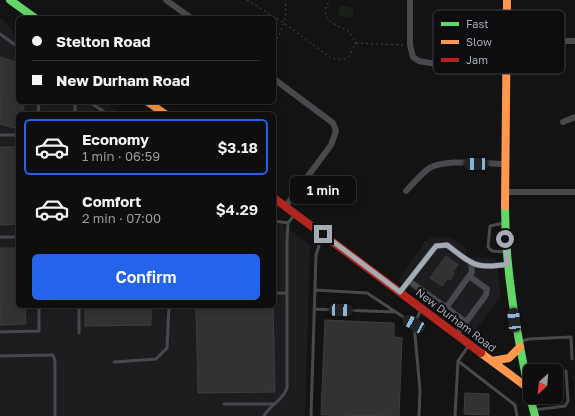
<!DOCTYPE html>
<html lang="en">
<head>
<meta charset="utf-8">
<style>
	:root { --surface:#0e0e0e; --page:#1c1c1c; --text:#f1f3f6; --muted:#9b9c9e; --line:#2e2e2e; --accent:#2563eb }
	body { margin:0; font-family:"Golos Text",sans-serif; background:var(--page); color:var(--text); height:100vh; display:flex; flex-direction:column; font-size:15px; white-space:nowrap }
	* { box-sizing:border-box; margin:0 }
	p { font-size:13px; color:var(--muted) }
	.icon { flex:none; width:22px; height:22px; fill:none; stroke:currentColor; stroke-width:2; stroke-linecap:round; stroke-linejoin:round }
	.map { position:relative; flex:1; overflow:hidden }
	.details { position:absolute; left:16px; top:112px; width:260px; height:196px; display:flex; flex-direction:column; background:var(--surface); border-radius:6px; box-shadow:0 2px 10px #0003,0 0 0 1px var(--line) }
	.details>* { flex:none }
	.banner { position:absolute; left:16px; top:16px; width:260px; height:88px; border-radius:6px; box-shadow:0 2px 10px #0003,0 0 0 1px var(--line); display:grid; align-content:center; height:88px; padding:0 16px; background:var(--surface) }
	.needle { width:26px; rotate:206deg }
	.controls { position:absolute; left:523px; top:364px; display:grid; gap:8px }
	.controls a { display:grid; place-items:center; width:40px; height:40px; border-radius:6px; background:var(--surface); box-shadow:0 2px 10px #0003,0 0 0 1px var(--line); font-size:20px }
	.end { position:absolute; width:18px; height:18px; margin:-9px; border:5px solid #a3abb5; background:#111; box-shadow:0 0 0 2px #111 }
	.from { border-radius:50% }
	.bubble { position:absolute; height:28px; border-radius:6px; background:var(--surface); box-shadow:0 2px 10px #0003,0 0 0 1px var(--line); font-size:13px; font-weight:600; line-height:28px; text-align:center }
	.car { position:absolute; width:12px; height:24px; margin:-12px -6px; border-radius:5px; box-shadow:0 0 3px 1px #0007; background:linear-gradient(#222 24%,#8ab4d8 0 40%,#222 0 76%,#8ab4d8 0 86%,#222 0) }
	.banner b { display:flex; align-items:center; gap:14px; height:38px; font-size:15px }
	.banner b+b { border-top:1px solid var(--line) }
	.banner i { width:10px; height:10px; background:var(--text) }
	ul { padding:7px 0 0; list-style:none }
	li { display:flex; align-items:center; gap:12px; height:56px; margin:0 8px 6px; padding:0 8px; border:2px solid transparent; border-radius:6px }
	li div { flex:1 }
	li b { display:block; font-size:15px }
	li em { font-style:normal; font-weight:600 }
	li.active { border-color:var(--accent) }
	li>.icon { width:36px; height:36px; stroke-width:1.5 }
	.button { display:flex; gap:8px; margin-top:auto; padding:8px 16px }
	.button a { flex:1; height:46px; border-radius:6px; background:var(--accent); color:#fff; font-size:16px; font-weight:600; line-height:46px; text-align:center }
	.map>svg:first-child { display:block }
</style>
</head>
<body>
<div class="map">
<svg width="575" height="416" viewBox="0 0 575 416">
	<rect width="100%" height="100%" fill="#131313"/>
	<path fill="#1d1d1f" d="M0,19h3l15,18v65h87l15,12h-102v192h256v-88l36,27 -5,171h-305z
		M429,237l23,1 14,10v9l30,1 5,39 -28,37 -75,-54 24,-33v-3h2v-3h4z"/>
	<path fill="#192019" d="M340,5l14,3 -2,10 -14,-2z"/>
	<path fill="#323234" stroke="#3b3d3f" d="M0,57l18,6v39h7l-3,12h-4v15l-18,-5z
		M0,147h18v77l-18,1z
		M0,248h18v58h7l1,18 -26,1z
		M446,256l12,9 -6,7 2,1 -4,7 -2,-2 -6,8 -12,-8z
		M85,306h66v19l-66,1z
		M196,306h77l2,86 -77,1z
		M325,320l69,3v14l8,1 -3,78 -78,-1z
		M465,393l24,1v21l-25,-1z"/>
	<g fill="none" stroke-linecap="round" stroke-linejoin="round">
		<path stroke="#494a4e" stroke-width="1" stroke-dasharray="2 3" stroke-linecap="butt" d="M247,0l37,23 48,36h12l5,-3 7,-13 -7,-12c-14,-6 -32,-12 -19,-31
			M274,43c9,-13 14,-27 11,-43
			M356,43l47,2"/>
		<path stroke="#47494c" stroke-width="3" d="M0,34l18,13
			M75,102v12
			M90,102l17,12
			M38,114l1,-12
			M0,135h18
			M274,221l14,2
			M504,223l-14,3 -2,21 4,4 14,1
			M0,237h18
			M315,290l52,3 47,31 7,-14
			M274,293h13
			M79,306v27
			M314,309l81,3
			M414,324l6,66 -1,26
			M0,332l39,-1v-25
			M519,342l10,-3 42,-2 1,22
			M0,356l53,-1 2,6v55
			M458,361l57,44 2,11
			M114,362l42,-3 11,-11 2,-42
			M224,404h49
			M534,410l31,-4 3,-5 -2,-30
			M264,416c6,-12 19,-15 23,-28v-147l1,-18 7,-9
			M311,416l5,-161 6,-19
			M455,416l3,-55 11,-16"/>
		<path stroke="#47494c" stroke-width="6" d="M166,0l25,18
			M410,0v45l3,12 6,4 11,2 75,3
			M506,41h69
			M274,79l59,44 3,8 -5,14 -46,62
			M563,122l12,-5
			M406,191c7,-7 14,-16 22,-22 15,-11 57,-5 76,-5
			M504,192h71
			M409,281l57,41
			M400,292l36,-46 11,-1c25,19 28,25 61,19
			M446,308l26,-36 -1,-9
			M457,334l29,-39 1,-6 -18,-13"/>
		<path stroke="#63d668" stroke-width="8" d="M10,0l25,18
			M505,206c0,65 12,128 25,191
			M530,397l5,19"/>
		<path stroke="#ff974d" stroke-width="8" d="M148,102l17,12
			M505,206l2,-206
			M481,353l47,35
			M492,361l17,-3 11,-11"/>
		<path stroke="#b3261e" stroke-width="8" d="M274,198l207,155"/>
	</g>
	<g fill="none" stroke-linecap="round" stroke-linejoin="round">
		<path stroke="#a3abb5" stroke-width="5" d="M323,234l77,58 36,-46 11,-1c25,19 28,25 61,19l-3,-25"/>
	</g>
	<g text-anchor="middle" stroke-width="4" stroke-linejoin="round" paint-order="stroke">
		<g font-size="11" fill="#a3abb5" stroke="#0d0d0f">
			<text transform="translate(456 320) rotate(37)" y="4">New Durham Road</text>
		</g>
	</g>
	<rect x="433" y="10" width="132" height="64" rx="6" fill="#0d0d0f" stroke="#3a3c41" stroke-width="1"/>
	<rect x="441" y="22" width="18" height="4" fill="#63d668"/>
	<rect x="441" y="40" width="18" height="4" fill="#ff974d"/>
	<rect x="441" y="58" width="18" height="4" fill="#b3261e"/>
	<g font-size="11" fill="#a3abb5">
		<text x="466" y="28">Fast</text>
		<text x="466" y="46">Slow</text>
		<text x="466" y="64">Jam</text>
	</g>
</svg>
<div class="controls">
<a><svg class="needle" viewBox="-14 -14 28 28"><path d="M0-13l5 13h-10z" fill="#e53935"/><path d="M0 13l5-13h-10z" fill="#9b9c9e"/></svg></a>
</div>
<i class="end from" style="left:505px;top:239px"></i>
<i class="end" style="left:323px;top:234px"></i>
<div class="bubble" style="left:290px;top:176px;width:66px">1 min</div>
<i class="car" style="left:476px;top:164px;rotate:270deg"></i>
<i class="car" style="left:341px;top:310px;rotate:92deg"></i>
<i class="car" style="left:514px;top:320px;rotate:354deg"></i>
<i class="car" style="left:414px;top:324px;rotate:299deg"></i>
<div class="banner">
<b><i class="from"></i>Stelton Road</b>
<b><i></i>New Durham Road</b>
</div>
<section class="details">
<ul>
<li class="active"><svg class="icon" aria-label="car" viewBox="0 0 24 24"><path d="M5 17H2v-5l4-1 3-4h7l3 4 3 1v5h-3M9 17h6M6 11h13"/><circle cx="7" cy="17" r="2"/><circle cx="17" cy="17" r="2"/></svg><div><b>Economy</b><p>1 min · 06:59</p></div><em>$3.18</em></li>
<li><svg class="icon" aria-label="car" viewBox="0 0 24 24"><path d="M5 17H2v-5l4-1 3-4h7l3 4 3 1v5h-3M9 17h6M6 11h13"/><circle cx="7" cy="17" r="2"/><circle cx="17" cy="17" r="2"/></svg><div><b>Comfort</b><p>2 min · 07:00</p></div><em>$4.29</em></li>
</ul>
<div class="button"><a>Confirm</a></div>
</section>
</div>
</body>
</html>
